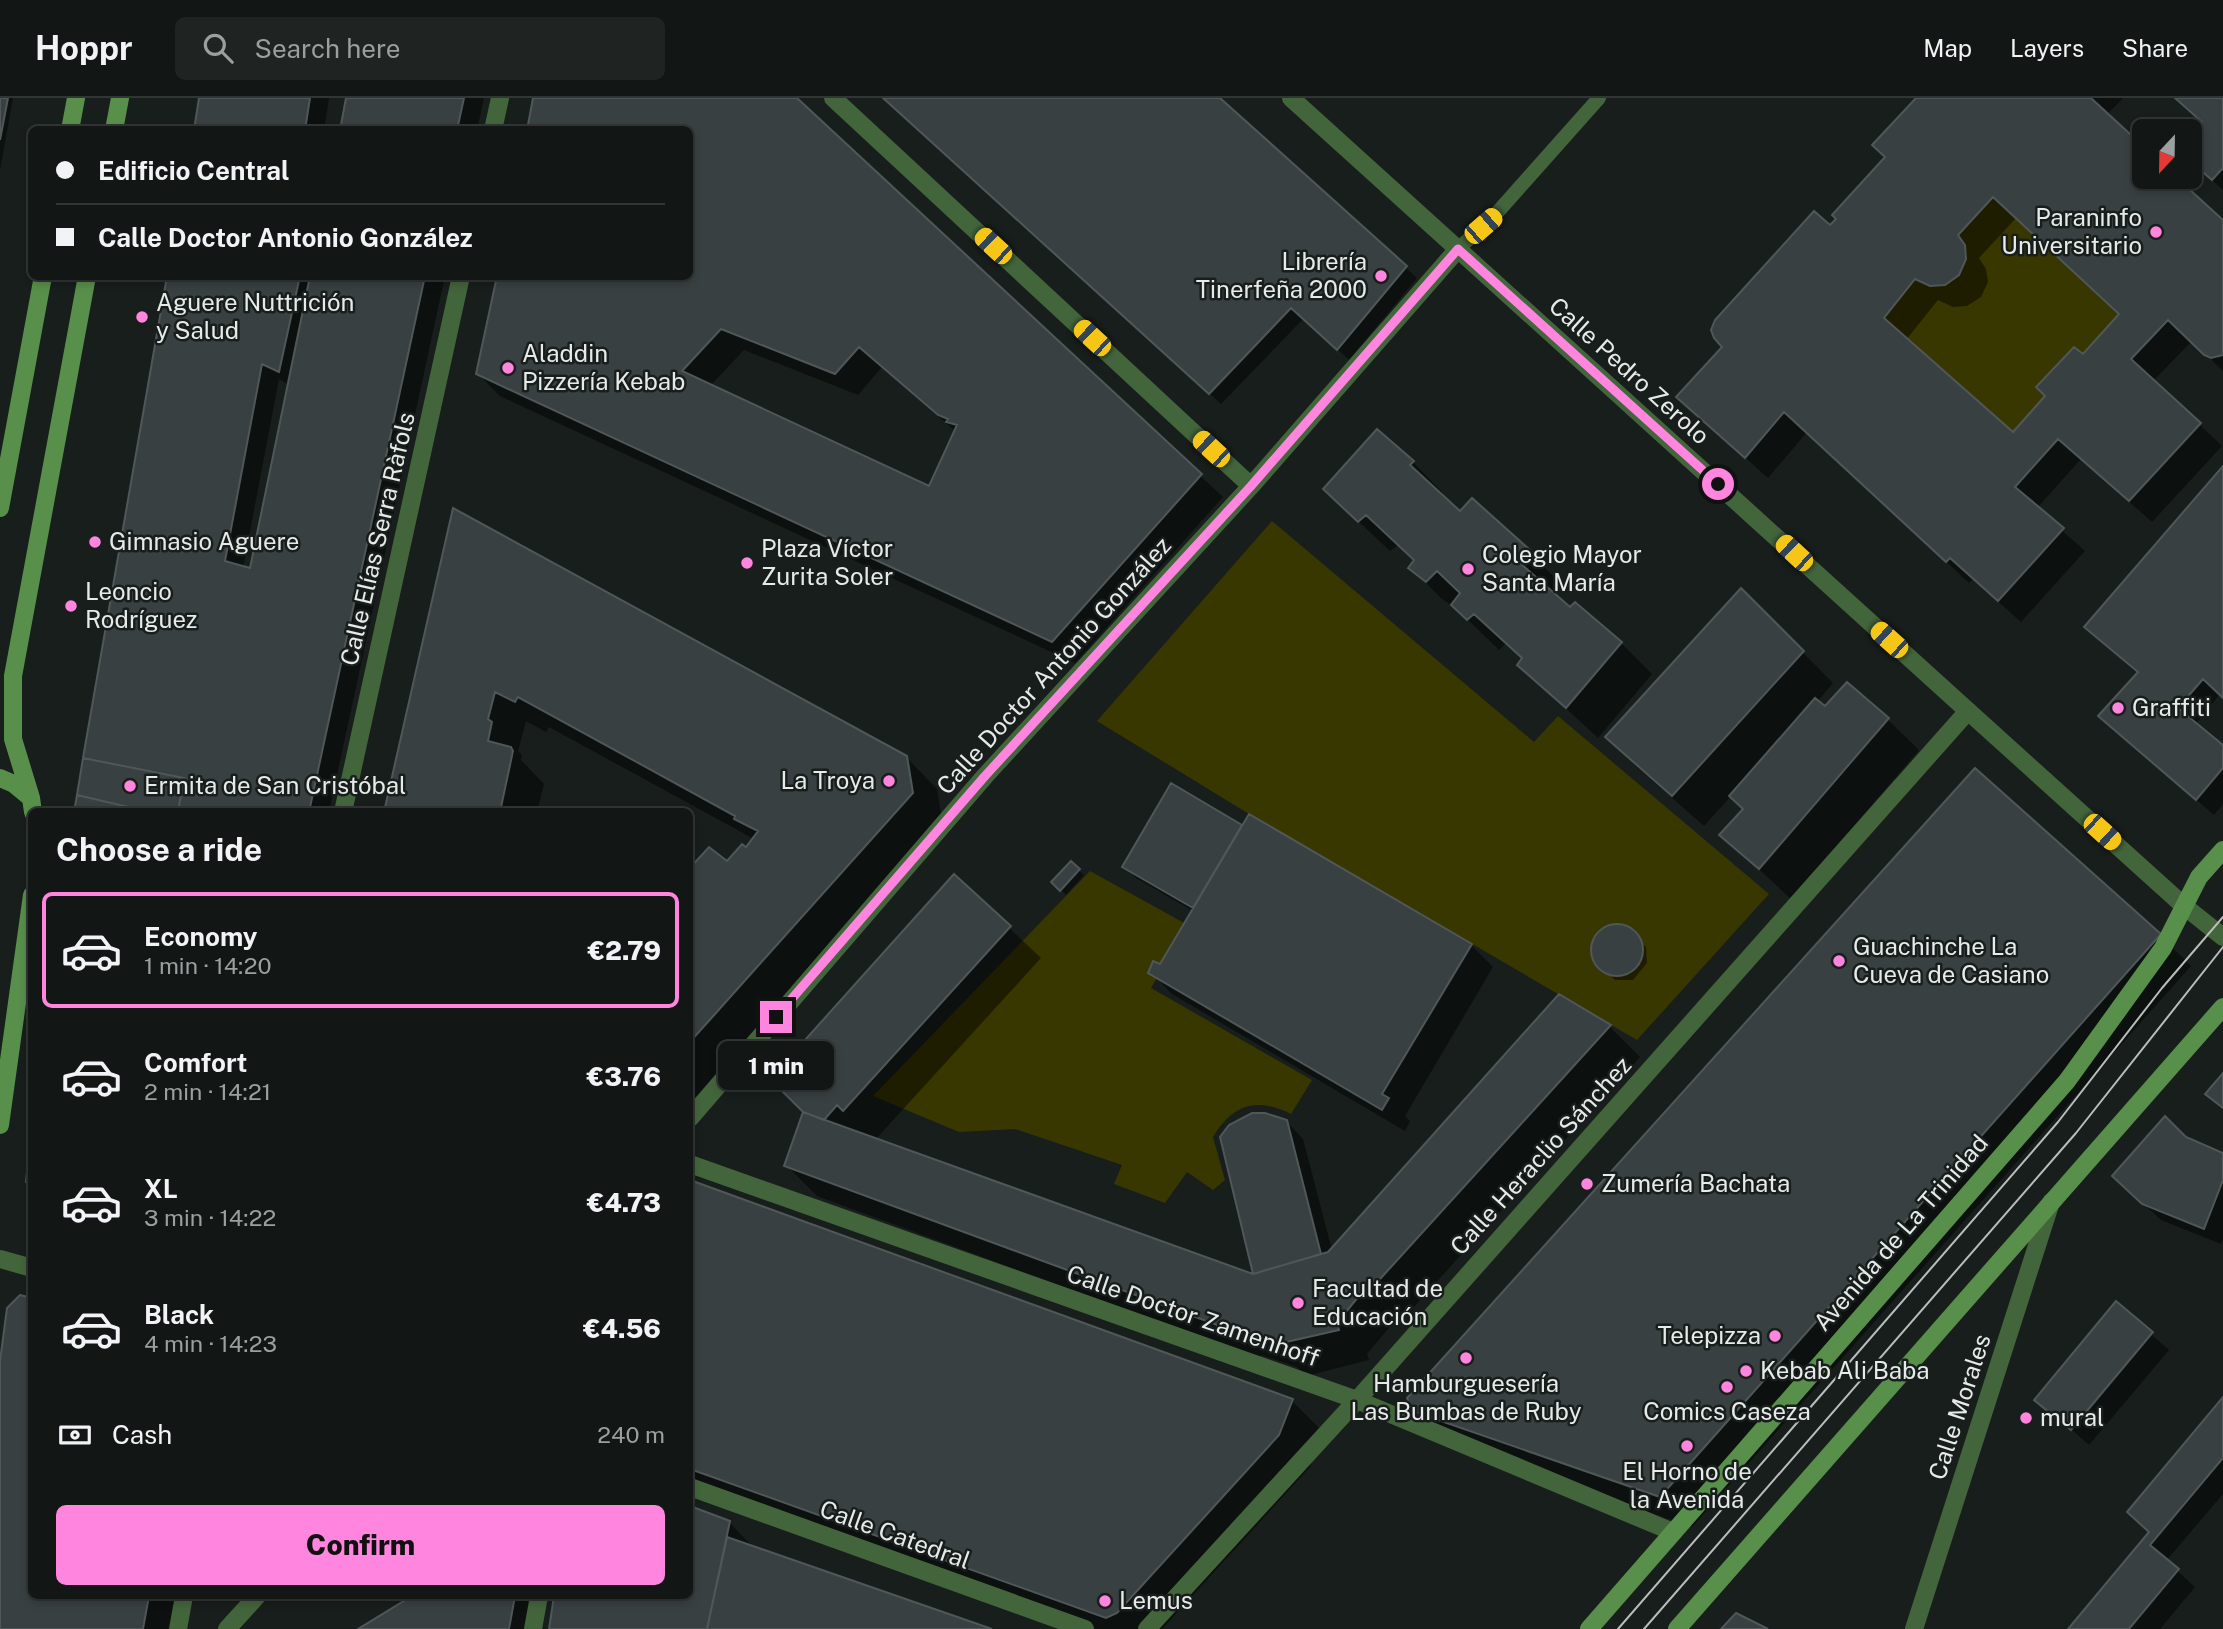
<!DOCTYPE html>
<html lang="en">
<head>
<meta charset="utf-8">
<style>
	:root { --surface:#121615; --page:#1f2322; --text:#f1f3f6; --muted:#9c9fa0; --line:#313534; --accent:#ff85de }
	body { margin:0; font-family:"Public Sans",sans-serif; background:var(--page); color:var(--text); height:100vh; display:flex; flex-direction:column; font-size:26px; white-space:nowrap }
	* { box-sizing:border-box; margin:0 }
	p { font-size:23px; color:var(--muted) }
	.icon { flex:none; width:38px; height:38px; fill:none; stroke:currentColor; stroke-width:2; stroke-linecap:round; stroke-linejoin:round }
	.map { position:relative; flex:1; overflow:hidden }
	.details { position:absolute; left:28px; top:710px; width:665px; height:791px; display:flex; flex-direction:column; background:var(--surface); border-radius:10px; box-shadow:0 4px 10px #0003,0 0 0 2px var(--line) }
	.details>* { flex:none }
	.banner { position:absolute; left:28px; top:28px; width:665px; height:154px; border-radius:10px; box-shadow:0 4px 10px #0003,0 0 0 2px var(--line); display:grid; align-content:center; height:154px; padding:0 28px; background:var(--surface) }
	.needle { width:46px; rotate:202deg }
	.buttons { position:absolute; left:2132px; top:21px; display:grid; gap:14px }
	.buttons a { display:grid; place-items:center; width:70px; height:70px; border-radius:10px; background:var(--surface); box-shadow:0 4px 10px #0003,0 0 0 2px var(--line); font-size:35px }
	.end { position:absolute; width:32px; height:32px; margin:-16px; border:9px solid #ff85de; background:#111; box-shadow:0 0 0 4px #111 }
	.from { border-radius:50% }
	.bubble { position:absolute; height:49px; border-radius:10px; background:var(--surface); box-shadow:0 4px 10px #0003,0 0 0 2px var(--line); font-size:23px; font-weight:800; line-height:49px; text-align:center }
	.car { position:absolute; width:21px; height:42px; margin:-21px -10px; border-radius:9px; box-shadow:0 0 5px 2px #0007; background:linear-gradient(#f5c518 24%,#345 0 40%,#f5c518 0 76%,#345 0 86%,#f5c518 0) }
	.banner b { display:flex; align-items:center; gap:24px; height:66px; font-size:26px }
	.banner b+b { border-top:2px solid var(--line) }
	.banner i { width:18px; height:18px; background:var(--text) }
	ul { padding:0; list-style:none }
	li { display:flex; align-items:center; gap:21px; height:116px; margin:0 14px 10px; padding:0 14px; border:4px solid transparent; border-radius:10px }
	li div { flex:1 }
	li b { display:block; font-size:26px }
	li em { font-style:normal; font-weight:800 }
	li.selected { border-color:var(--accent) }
	li>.icon { width:63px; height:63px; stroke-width:1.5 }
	h2 { padding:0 28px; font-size:32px; line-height:84px }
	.pay { display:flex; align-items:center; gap:18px; height:77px; padding:0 28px; font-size:26px }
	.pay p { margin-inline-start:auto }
	.primary-button { display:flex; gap:14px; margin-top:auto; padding:14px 28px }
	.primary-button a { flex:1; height:80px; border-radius:10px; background:var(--accent); color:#111; font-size:28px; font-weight:800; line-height:80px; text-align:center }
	header { display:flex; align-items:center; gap:42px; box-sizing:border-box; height:98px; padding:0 35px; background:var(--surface); border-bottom:2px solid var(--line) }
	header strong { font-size:33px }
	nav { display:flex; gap:38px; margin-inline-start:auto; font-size:24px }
	.search { width:490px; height:63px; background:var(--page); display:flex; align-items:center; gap:18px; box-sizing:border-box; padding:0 24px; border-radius:10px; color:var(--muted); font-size:26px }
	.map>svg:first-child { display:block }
</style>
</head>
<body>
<header>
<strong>Hoppr</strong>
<div class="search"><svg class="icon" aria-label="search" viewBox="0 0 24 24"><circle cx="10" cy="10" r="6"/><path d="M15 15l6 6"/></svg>Search here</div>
<nav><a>Map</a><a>Layers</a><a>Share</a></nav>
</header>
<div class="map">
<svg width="2223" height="1531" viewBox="0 0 2223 1531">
	<rect width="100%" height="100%" fill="#181e1c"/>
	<path fill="#393700" d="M1993,99l126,117 -36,40 -9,-7 -38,39 9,10 -32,36 -129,-114 31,-39z
		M1272,423l262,221 24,-26 211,178 -132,146 -388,-226 -152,-93z
		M1090,773l96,53 -35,64 161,92 -21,34c-34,-17 -58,-10 -78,23l12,43 -12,10 -26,-18 -22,31 -51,-19 8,-19 -107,-36 -56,3 -86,-36z"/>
	<path fill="#0007" fill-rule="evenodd" d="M0,0h13l-13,72z
		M202,0h127l-5,32h-128z
		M348,0h136l-7,32h-136z
		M534,0h260l429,399 -148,166 -575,-267 -22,-22 212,-98v-146zM744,252l114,45 24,-28 74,65 -27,56 -219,-102z
		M885,0h333l199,180 -68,82 -45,-42 -83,86z
		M1918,0h205l-16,17 37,62h30l49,46v148l-31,-30 -39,40 69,65 -70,76 -71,-63 -44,49 48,43 -64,71 -48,-43 -4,4 -162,-151 -39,46 -90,-81 152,-170 57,-69zM2016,120l104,97 -107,119 -107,-94 32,-40 15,7 14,-1 14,-9 7,-15 -2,-13 -7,-11z
		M2175,0h48v92l-34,-31 14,-36z
		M170,178h275l-116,536h-253zM279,281l10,6 -38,185 -8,-2z
		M1413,364l30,31 -2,3 20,17 67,38 31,31 -8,11 19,17 5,-6 46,39 31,31 -54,64 -79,-73 4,-6 -17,-16 -7,7 -40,-39 -18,-13 -30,-30 4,-7 -17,-16 -8,6 -33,-31z
		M2223,371v228l-3,-3 -25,31 28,23v56l-9,11 -114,-99 39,-43 -53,-46z
		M454,413l452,246 31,32 6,36 -253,283v-238l19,-21 18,15 20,-15 7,-10 -205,-112 -3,5 -20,-11 -8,30 4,4 -1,5 23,24 -7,28h-152z
		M1741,492l92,93 -16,19 8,7 22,-25 41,36 31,30 -128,149 -69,-64 22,-26 -13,-13 -27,30 -66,-58 -31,-31z
		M1172,687l71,43 7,-12 221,129 22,22 -88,149 5,5 -5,10 -233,-137 -22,-22 11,-6 32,-55 -57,-33 -11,-12z
		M1071,765l13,12 -18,20 -12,-13z
		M955,779l86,81 -166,182 380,136 -33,-138 64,-17 17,18 29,111 277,-224 31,31 -237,262 -4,-3 -32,38 2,6 -63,16 -9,-9 -36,-12 -1,4 -443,-163 -31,-31z
		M1626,829l20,20 1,16 -14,17h-18l-20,-18 -2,-19 12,-15z
		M2160,837l31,31 -499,561 -247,-86 -32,-31z
		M2185,1041l38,16v84l-2,5 -60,-24 -30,-28z
		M690,1084l602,219 31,31 -13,35 -148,162h-77l-395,-141z
		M2117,1206l52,46 -80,95 -52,-46z
		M0,1279l32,219h153l-6,33h-179z
		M2223,1302v94l-57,67 29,26 -35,42h-90l81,-96z
		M690,1410l39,14 26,27 232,80h-437l6,-33h134z
		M416,1498h124l-5,33h-174z"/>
	<path fill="#394041" stroke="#4f5758" stroke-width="2" fill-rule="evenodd" d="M0,0h8l-8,42z
		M199,0h111l-5,32h-111z
		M346,0h118l-7,32h-117z
		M533,0h264l405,376 -150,168 -576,-268 21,-98h193v-146h-163zM721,231l114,45 24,-27 79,68 10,4 -2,3 11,3 -28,61 -247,-115z
		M883,0h337l187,168 -70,84 -46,-42 -82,86z
		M1916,0h175l53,49v30h32l47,43v135l-12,3 -7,-3 -36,-35 -37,39 70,64 -72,78 -71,-62 -43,48 49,41 -66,73 -48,-43 -4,4 -162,-150 -39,46 -69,-61 46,-50 -8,-9 -3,-8 4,-10 99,-109 16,14 6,-6 -4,-4 53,-58 -13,-12zM1993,99l126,117 -36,40 -9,-7 -38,40 9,9 -32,36 -129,-114 31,-39 15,7 15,-1 14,-10 7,-16 -1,-14 -7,-10z
		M2175,0h48v70l-11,12 -23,-20v-24l13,-14z
		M167,178h133l-21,96 -17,-8 -37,197 25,7 60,-292h115l-116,536h-131l6,-34 -101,-20z
		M1377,331l37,32 -4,4 50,46 12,-13 58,52 -10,13 50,44 5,-5 47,40 -56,66 -49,-43 5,-7 -48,-44 -7,6 -16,-15 9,-12 -23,-22 -11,11 -18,-14 6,-8 -48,-45 -8,7 -35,-33z
		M2223,368v232l-20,-19 -25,29 45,37v23l-27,32 -98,-84 40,-44 -54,-45z
		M453,410l454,248 6,37 -223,249v-174l19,-21 18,14 15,-17 4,3 12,-16 -24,-12 1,-3 -217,-119 -3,5 -20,-10 -7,27 4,3 -4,19 23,6 2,4 -13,61h-116z
		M1741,490l63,63 -132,145 -67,-59z
		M1847,584l42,36 -130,151 -40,-34 24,-26 -14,-13 86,-98 10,8z
		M83,660l101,20 -6,34h-28l-73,-17z
		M1975,670l186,166 -501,563 -248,-86 -5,-13z
		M1171,685l71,42 -49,83 -71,-41z
		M77,697l73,17h-76z
		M1249,716l223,130 -90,150 7,4 -7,12 -234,-137 5,-12 7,3z
		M1071,763l9,8 -20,22 -9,-9z
		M954,776l57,52 -168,185 -6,-6 -13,15 -21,-8 -33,-33z
		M1591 852a26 26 0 1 1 52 0a26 26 0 1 1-52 0Z
		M1559,896l52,31 -240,264 -4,-3 -30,37 2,7 -66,15 -1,-6 -42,-14 -2,4 -444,-163 19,-54 450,162 75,-22z
		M2223,975v35l-18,-14z
		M1252,1015h13l22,7 34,134 -68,20 -33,-137 9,-12z
		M2165,1018l21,21 37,16v27l-19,49 -62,-25 -30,-28z
		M30,1041h2v45l-6,-2z
		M690,1082l603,219 -14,36 -162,178 -11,5 -416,-149z
		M20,1197l12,3v298h117l-6,33h-143v-268l7,-53z
		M2116,1203l37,31 -82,98 -37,-30z
		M2223,1299v61l-73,87 29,24 -50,60h-61l81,-97 -22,-20z
		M690,1408l40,15 -23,108h-158l5,-33h136z
		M727,1439l265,92h-285z
		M412,1498h103l-6,33h-151z
		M1736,1515l32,16h-47z"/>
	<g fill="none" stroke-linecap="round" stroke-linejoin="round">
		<path stroke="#43653c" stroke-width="14" d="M1458,151l37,-34 104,-117"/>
		<path stroke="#43653c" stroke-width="18" d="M1147,1531l210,-229 611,-689"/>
		<path stroke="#43653c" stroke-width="18" d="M833,0l418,388
			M1291,0l677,613 216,195 39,31
			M493,32l7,-32
			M343,714l118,-536
			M690,1020l295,-342 266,-290 207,-237
			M690,1066l667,236 316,132
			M0,1161l32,9
			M690,1389l395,142
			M178,1531l6,-33
			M227,1531l30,-33
			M533,1531l6,-33
			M1914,1531l137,-427"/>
		<path stroke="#588f4b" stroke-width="18" d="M70,32l6,-32
			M114,32l6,-32
			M0,410l43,-232
			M0,680l14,6 17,14
			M33,714l-2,-14 -18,-59v-63l74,-400
			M0,1027l32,-230
			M1589,1531l478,-548 96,-133 36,-71 24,-27
			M1677,1531l546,-622"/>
		<path stroke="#b9bebd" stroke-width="2" d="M1618,1531l440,-507 104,-134 61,-71
			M1644,1531l432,-496 147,-186"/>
	</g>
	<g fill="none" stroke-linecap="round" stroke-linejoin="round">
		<path stroke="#ff85de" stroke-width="9" d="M776,919l209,-241 266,-290 207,-237 260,235"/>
	</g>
	<g fill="#ff85de" stroke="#181e1c" stroke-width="2.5">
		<circle cx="2156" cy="134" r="7"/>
		<circle cx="1381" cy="178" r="7"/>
		<circle cx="142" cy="219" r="7"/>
		<circle cx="508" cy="270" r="7"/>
		<circle cx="95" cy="444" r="7"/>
		<circle cx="747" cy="465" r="7"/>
		<circle cx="1468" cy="471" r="7"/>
		<circle cx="71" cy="508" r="7"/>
		<circle cx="2118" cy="610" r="7"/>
		<circle cx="889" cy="683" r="7"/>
		<circle cx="130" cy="688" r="7"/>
		<circle cx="1839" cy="863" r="7"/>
		<circle cx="1587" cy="1086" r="7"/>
		<circle cx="1298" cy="1205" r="7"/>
		<circle cx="1775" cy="1238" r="7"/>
		<circle cx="1466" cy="1260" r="7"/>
		<circle cx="1746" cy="1273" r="7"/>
		<circle cx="1727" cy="1289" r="7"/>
		<circle cx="2026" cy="1320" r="7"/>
		<circle cx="1687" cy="1348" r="7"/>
		<circle cx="1105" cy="1503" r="7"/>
	</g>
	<g text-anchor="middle" stroke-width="5" stroke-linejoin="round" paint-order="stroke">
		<g font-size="24" fill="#e6eae9" stroke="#181e1c" text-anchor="start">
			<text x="2142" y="128" text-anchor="end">Paraninfo<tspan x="2142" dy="28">Universitario</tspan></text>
			<text x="1367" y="172" text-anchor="end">Librería<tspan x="1367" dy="28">Tinerfeña 2000</tspan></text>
			<text x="156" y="213">Aguere Nuttrición<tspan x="156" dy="28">y Salud</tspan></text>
			<text x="522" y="264">Aladdin<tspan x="522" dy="28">Pizzería Kebab</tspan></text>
			<text x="109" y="452">Gimnasio Aguere</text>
			<text x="761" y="459">Plaza Víctor<tspan x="761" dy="28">Zurita Soler</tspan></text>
			<text x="1482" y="465">Colegio Mayor<tspan x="1482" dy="28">Santa María</tspan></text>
			<text x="85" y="502">Leoncio<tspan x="85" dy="28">Rodríguez</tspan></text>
			<text x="2132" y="618">Graffiti</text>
			<text x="875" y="691" text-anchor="end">La Troya</text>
			<text x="144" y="696">Ermita de San Cristóbal</text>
			<text x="1853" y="857">Guachinche La<tspan x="1853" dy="28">Cueva de Casiano</tspan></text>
			<text x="1601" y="1094">Zumería Bachata</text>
			<text x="1312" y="1199">Facultad de<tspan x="1312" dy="28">Educación</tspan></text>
			<text x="1761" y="1246" text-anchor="end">Telepizza</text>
			<text x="1760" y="1281">Kebab Ali Baba</text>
			<text x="1466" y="1294" text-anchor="middle">Hamburguesería<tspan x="1466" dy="28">Las Bumbas de Ruby</tspan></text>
			<text x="1727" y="1322" text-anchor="middle">Comics Caseza</text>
			<text x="2040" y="1328">mural</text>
			<text x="1687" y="1382" text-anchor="middle">El Horno de<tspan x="1687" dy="28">la Avenida</tspan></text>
			<text x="1119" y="1511">Lemus</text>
		</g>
		<g font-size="24" fill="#e6eae9" stroke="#181e1c">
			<text transform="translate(1629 273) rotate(42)" y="8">Calle Pedro Zerolo</text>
			<text transform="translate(378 441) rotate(-77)" y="8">Calle Elías Serra Ràfols</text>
			<text transform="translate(1054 568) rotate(-48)" y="8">Calle Doctor Antonio González</text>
			<text transform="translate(1541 1058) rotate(-48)" y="8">Calle Heraclio Sánchez</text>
			<text transform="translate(1901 1135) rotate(-49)" y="8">Avenida de La Trinidad</text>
			<text transform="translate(1193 1218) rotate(19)" y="8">Calle Doctor Zamenhoff</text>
			<text transform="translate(1960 1309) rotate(-72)" y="8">Calle Morales</text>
			<text transform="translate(895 1437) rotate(20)" y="8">Calle Catedral</text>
		</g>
	</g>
</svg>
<div class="buttons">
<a><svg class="needle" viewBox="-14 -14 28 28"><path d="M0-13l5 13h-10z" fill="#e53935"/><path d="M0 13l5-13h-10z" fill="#9c9fa0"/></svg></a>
</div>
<i class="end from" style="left:1718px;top:386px"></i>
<i class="end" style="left:776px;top:919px"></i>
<div class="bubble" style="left:718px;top:943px;width:116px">1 min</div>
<i class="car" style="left:1483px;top:128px;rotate:49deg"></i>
<i class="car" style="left:993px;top:148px;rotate:313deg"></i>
<i class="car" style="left:1092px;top:240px;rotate:313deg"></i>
<i class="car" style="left:1211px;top:351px;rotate:313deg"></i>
<i class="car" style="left:1794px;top:455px;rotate:313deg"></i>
<i class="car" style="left:1889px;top:542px;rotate:312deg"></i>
<i class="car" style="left:2102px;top:734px;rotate:132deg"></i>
<div class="banner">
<b><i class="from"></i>Edificio Central</b>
<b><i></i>Calle Doctor Antonio González</b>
</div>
<section class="details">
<h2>Choose a ride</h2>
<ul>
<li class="selected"><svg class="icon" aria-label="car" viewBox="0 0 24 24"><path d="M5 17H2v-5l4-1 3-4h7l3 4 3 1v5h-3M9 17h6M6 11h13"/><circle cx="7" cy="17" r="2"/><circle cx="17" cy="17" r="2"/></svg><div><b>Economy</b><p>1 min · 14:20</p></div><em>€2.79</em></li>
<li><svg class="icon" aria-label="car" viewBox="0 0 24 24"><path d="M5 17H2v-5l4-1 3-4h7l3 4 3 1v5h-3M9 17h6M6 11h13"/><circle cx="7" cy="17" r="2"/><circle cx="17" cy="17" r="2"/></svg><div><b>Comfort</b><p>2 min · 14:21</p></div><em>€3.76</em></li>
<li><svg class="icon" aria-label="car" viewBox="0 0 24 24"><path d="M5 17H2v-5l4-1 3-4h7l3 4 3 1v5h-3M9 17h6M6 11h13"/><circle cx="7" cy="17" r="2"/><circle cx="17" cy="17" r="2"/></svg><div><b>XL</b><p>3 min · 14:22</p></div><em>€4.73</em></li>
<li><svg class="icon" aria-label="car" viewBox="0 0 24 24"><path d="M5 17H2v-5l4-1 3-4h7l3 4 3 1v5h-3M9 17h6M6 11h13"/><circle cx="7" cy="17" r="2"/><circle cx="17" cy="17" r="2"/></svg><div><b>Black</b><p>4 min · 14:23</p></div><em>€4.56</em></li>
</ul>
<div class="pay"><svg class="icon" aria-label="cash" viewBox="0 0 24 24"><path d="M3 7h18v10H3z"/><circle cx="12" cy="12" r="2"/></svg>Cash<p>240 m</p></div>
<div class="primary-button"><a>Confirm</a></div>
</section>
</div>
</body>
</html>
